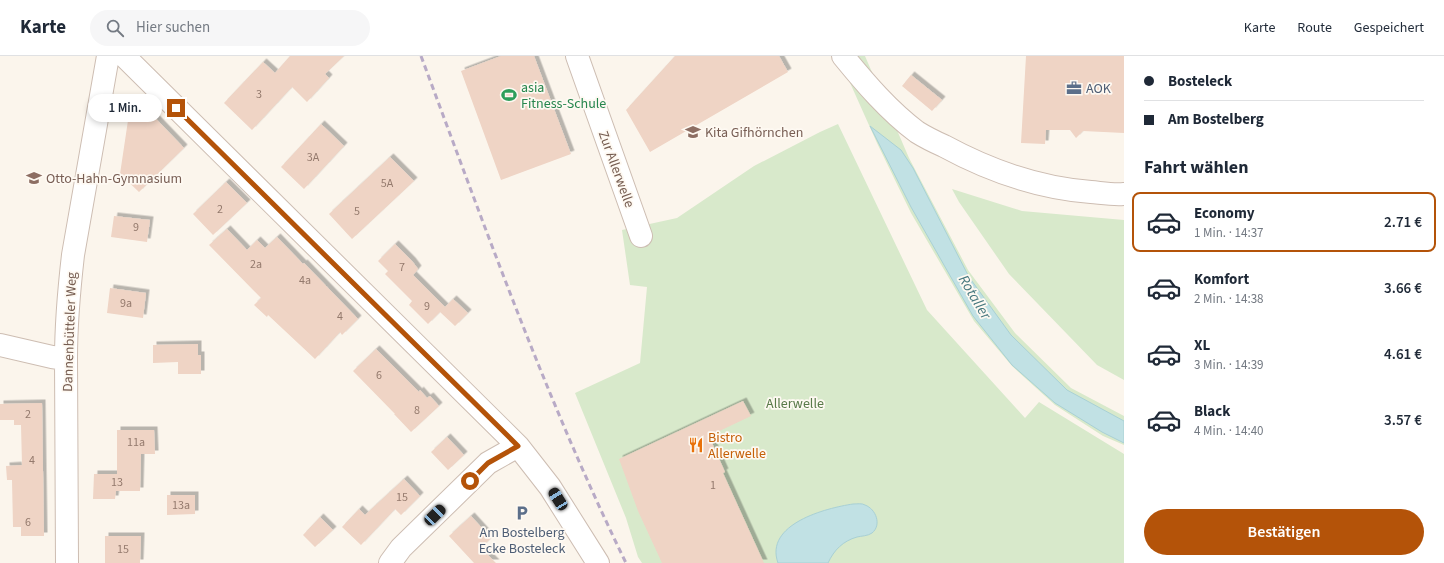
<!DOCTYPE html>
<html lang="de">
<head>
<meta charset="utf-8">
<style>
	:root { --surface:#fff; --page:#f6f6f7; --text:#1f2937; --muted:#747a83; --line:#e0e1e3; --accent:#b45309 }
	body { margin:0; font-family:"Source Sans 3",sans-serif; background:var(--page); color:var(--text); height:100vh; display:flex; flex-direction:column; font-size:15px; white-space:nowrap }
	* { box-sizing:border-box; margin:0 }
	p { font-size:13px; color:var(--muted) }
	.icon { flex:none; width:22px; height:22px; fill:none; stroke:currentColor; stroke-width:2; stroke-linecap:round; stroke-linejoin:round }
	.map { position:relative; flex:1; overflow:hidden }
	.side { display:flex; flex-direction:column; background:var(--surface); width:320px }
	.side>* { flex:none }
	.guide { display:grid; align-content:center; height:88px; padding:0 20px; background:var(--surface) }
	.end { position:absolute; width:18px; height:18px; margin:-9px; border:5px solid #b45309; background:#fff; box-shadow:0 0 0 2px #fff }
	.from { border-radius:50% }
	.bubble { position:absolute; height:28px; border-radius:14px; background:var(--surface); box-shadow:0 2px 6px #0003; font-size:13px; font-weight:600; line-height:28px; text-align:center }
	.car { position:absolute; width:12px; height:24px; margin:-12px -6px; border-radius:5px; box-shadow:0 0 3px 1px #0007; background:linear-gradient(#222 24%,#8ab4d8 0 40%,#222 0 76%,#8ab4d8 0 86%,#222 0) }
	.guide b { display:flex; align-items:center; gap:14px; height:38px; font-size:15px }
	.guide b+b { border-top:1px solid var(--line) }
	.guide i { width:10px; height:10px; background:var(--text) }
	ul { padding:0; list-style:none }
	li { display:flex; align-items:center; gap:12px; height:60px; margin:0 8px 6px; padding:0 12px; border:2px solid transparent; border-radius:8px }
	li div { flex:1 }
	li b { display:block; font-size:15px }
	li em { font-style:normal; font-weight:600 }
	li.active { border-color:var(--accent) }
	li>.icon { width:36px; height:36px; stroke-width:1.5 }
	h2 { padding:0 20px; font-size:18px; line-height:48px }
	.button { display:flex; gap:8px; margin-top:auto; padding:8px 20px }
	.button a { flex:1; height:46px; border-radius:24px; background:var(--accent); color:#fff; font-size:16px; font-weight:600; line-height:46px; text-align:center }
	header { display:flex; align-items:center; gap:24px; box-sizing:border-box; height:56px; padding:0 20px; background:var(--surface); border-bottom:1px solid var(--line) }
	header strong { font-size:19px }
	nav { display:flex; gap:22px; margin-inline-start:auto; font-size:14px }
	.search { width:280px; height:36px; background:var(--page); display:flex; align-items:center; gap:10px; box-sizing:border-box; padding:0 14px; border-radius:22px; color:var(--muted); font-size:15px }
	main { display:flex; flex:1; min-height:0 }
	.map>svg:first-child { display:block }
</style>
</head>
<body>
<header>
<strong>Karte</strong>
<div class="search"><svg class="icon" aria-label="search" viewBox="0 0 24 24"><circle cx="10" cy="10" r="6"/><path d="M15 15l6 6"/></svg>Hier suchen</div>
<nav><a>Karte</a><a>Route</a><a>Gespeichert</a></nav>
</header>
<main>
<div class="map">
<svg width="1124" height="507" viewBox="0 0 1124 507">
	<defs>
		<filter id="shadow"><feDropShadow dx="3.5" dy="-3.5" stdDeviation="0" flood-color="#0004"/></filter>
	</defs>
	<rect width="100%" height="100%" fill="#fbf5ec"/>
	<path fill="#d8e9cb" d="M838,0h27l44,102 59,112 47,63 56,55 53,28v29l-21,-9 -48,-31 -43,-39 -38,-45 -63,-108 -34,-70z
		M838,68l89,186 98,108 14,-16 85,52v109h-482l-4,-6 -12,-39 -51,-125 65,-30 7,-76 -17,-2 -8,-55 55,-12 77,-52 66,-34z
		M952,133l70,22 102,9v160l-27,-15 -88,-91 -50,-72z"/>
	<path fill="#c1e1e4" stroke="#a8d0d5" d="M870,70l31,24 12,18 56,109 42,58 56,55 57,31v22l-22,-11 -47,-29 -43,-38 -39,-49 -62,-109z
		M853,448c4,0 9,-1 12,1 11,4 17,20 7,28 -4,3 -11,3 -15,4 -14,4 -23,13 -29,26h-50c-14,-39 48,-55 75,-59z"/>
	<path fill="#efd4c5" filter="url(#shadow)" d="M290,0h54l-19,18 4,4 -22,24 -15,-15 -40,43 -28,-27 39,-41 12,11z
		M501,0h33l37,98 -70,26 -40,-109z
		M675,0h104l9,16 -138,80 -24,-42z
		M1026,0h98v77l-41,-2 -7,7 -6,-8h-24l-1,14 -24,-1z
		M911,19l31,25 -10,11 -30,-25z
		M139,45l45,47 -45,44 -19,-18 10,-67z
		M321,68l23,22 -40,43 -23,-22z
		M390,101l24,24 -62,58 -23,-25z
		M226,126l21,21 -34,32 -20,-21z
		M114,160l36,4 -3,22 -36,-5z
		M227,173l20,21 10,-10 8,8 12,-11 26,27 1,-1 54,56 -16,16 -2,-3 -25,27 -47,-44 -1,2 -13,-12 7,-7 -52,-53z
		M395,188l17,17 6,8 -5,6 32,32 -17,17 -19,-19 3,-4 -27,-27 3,-3 -10,-10z
		M110,232l36,5 -3,25 -36,-5z
		M453,243l15,14 -13,13 -15,-14z
		M198,288v11h3v19h-23v-12l-25,1v-18z
		M376,293l43,43 1,-2 7,8 3,-2 9,10 -28,26 -17,-18h1l-42,-43z
		M743,345l8,15 -42,20 16,36 -2,1 41,90h-102l-24,-52 -19,-52z
		M42,347l2,133h-23v-9h-8l-1,-47h-5l-1,-14 16,-1 -1,-40h-7v-5h-14v-16z
		M117,374h37l1,24h-14l-1,37h-24l-1,8h-22l1,-25h23z
		M447,381l17,18 -16,15 -17,-18z
		M404,423l16,17 -19,19 -6,-6 -34,36 -19,-18 17,-18 6,6z
		M167,439h28v19l-28,1z
		M471,460l20,22 -10,10 15,15h-22l-25,-27z
		M320,461l13,13 -18,17 -12,-12z
		M105,480h36l-1,27h-35z"/>
	<g fill="none" stroke-linecap="round" stroke-linejoin="round">
		<g stroke="#cdbdb2" stroke-width="24">
			<path id="minor" d="M124,0l394,390 32,41 48,76
				M577,0l64,180
				M843,0c22,27 46,55 74,76 8,5 18,10 27,14 46,25 94,42 147,46 11,1 22,3 33,2
				M0,289l52,12 14,2
				M67,507l-1,-204c0,-35 3,-69 7,-104l35,-199
				M390,507l11,-15 87,-85 30,-17"/>
		</g>
		<use href="#minor" stroke="#fff" stroke-width="22"/>
		<path stroke="#b8aac6" stroke-width="3" stroke-dasharray="6 4" stroke-linecap="butt" d="M421,0c64,171 125,343 205,507"/>
	</g>
	<g fill="none" stroke-linecap="round" stroke-linejoin="round">
		<path stroke="#b45309" stroke-width="5" d="M176,52l342,338 -30,17 -18,18"/>
	</g>
	<defs>
		<g id="office-bare" transform="scale(1.2)"><path d="M-6-3h4V-5.5h4V-3h4V5H-6ZM-1-4.5V-3h2v-1.5ZM-6 0V1H6V0Z" fill="#5c6f8a" stroke="#fef9f2" stroke-width="2.5" paint-order="stroke"/></g>
		<g id="stadium-bare" transform="scale(1.2)"><path d="M0-5a6.5 5 0 1 0 0 10a6.5 5 0 1 0 0-10ZM-3.5-1.8h7v3.6h-7Z" fill="#2e9e5b" stroke="#fef9f2" stroke-width="2.5" paint-order="stroke"/></g>
		<g id="school-bare" transform="scale(1.2)"><path d="M0-5L7-2L0 1L-7-2ZM-4 1L0 2.5L4 1V4Q0 6-4 4Z" fill="#8d6e63" stroke="#fef9f2" stroke-width="2.5" paint-order="stroke"/></g>
		<g id="restaurant-bare" transform="scale(1.2)"><path d="M-5-6h1v4h1v-4h1v4h1v-4h1v5L-1.5 .5V6h-2V.5L-5-1ZM5-6V6H3V1.5H1.5Q1.5-4 5-6Z" fill="#e8710a" stroke="#fef9f2" stroke-width="2.5" paint-order="stroke"/></g>
		<g id="parking-bare" transform="scale(1.2)"><path d="M-3.5-5.5H1a3.5 3.5 0 0 1 0 7H-1V5.5H-3.5ZM-1-3.4V-.6H.8a1.4 1.4 0 0 0 0-2.8Z" fill="#5c6f8a" stroke="#fef9f2" stroke-width="2.5" paint-order="stroke"/></g>
	</defs>
	<g fill-rule="evenodd">
		<use href="#office-bare" x="1074" y="32"/>
		<use href="#stadium-bare" x="509" y="39"/>
		<use href="#school-bare" x="693" y="76"/>
		<use href="#school-bare" x="34" y="122"/>
		<use href="#restaurant-bare" x="696" y="389"/>
		<use href="#parking-bare" x="522" y="457"/>
	</g>
	<g text-anchor="middle" stroke-width="3.5" stroke-linejoin="round" paint-order="stroke">
		<g font-size="12" fill="#947a6d">
			<text x="259" y="42">3</text>
			<text x="313" y="105">3A</text>
			<text x="387" y="131">5A</text>
			<text x="220" y="157">2</text>
			<text x="357" y="159">5</text>
			<text x="136" y="175">9</text>
			<text x="256" y="212">2a</text>
			<text x="402" y="215">7</text>
			<text x="305" y="228">4a</text>
			<text x="126" y="251">9a</text>
			<text x="427" y="254">9</text>
			<text x="340" y="264">4</text>
			<text x="379" y="323">6</text>
			<text x="417" y="358">8</text>
			<text x="28" y="362">2</text>
			<text x="136" y="390">11a</text>
			<text x="32" y="408">4</text>
			<text x="117" y="430">13</text>
			<text x="713" y="433">1</text>
			<text x="402" y="445">15</text>
			<text x="181" y="453">13a</text>
			<text x="28" y="470">6</text>
			<text x="123" y="497">15</text>
		</g>
		<g font-size="14" fill="#27864d" stroke="#fef9f2" text-anchor="start">
			<text x="521" y="36">asia<tspan x="521" dy="16">Fitness-Schule</tspan></text>
		</g>
		<g font-size="14" fill="#4e5e75" stroke="#fef9f2" text-anchor="start">
			<text x="1086" y="37">AOK</text>
			<text x="522" y="481" text-anchor="middle">Am Bostelberg<tspan x="522" dy="16">Ecke Bosteleck</tspan></text>
		</g>
		<g font-size="14" fill="#785e54" stroke="#fef9f2" text-anchor="start">
			<text x="705" y="81">Kita Gifhörnchen</text>
			<text x="46" y="127">Otto-Hahn-Gymnasium</text>
		</g>
		<g font-size="14" fill="#755c50" stroke="#fef9f2">
			<text transform="translate(617 113) rotate(70)" y="5">Zur Allerwelle</text>
			<text transform="translate(69 276) rotate(-88)" y="5">Dannenbütteler Weg</text>
		</g>
		<g font-size="14" fill="#597a49" stroke="#fef9f2">
			<text x="795" y="352">Allerwelle</text>
		</g>
		<g font-size="14" fill="#c56008" stroke="#fef9f2" text-anchor="start">
			<text x="708" y="386">Bistro<tspan x="708" dy="16">Allerwelle</tspan></text>
		</g>
		<g font-size="15" font-style="italic" fill="#47787f" stroke="#fef9f2">
			<text transform="translate(975 241) rotate(59)" y="5">Rotaller</text>
		</g>
	</g>
</svg>
<i class="end from" style="left:470px;top:425px"></i>
<i class="end" style="left:176px;top:52px"></i>
<div class="bubble" style="left:88px;top:38px;width:74px">1 Min.</div>
<i class="car" style="left:558px;top:443px;rotate:328deg"></i>
<i class="car" style="left:435px;top:459px;rotate:46deg"></i>
</div>
<section class="side">
<div class="guide">
<b><i class="from"></i>Bosteleck</b>
<b><i></i>Am Bostelberg</b>
</div>
<h2>Fahrt wählen</h2>
<ul>
<li class="active"><svg class="icon" aria-label="car" viewBox="0 0 24 24"><path d="M5 17H2v-5l4-1 3-4h7l3 4 3 1v5h-3M9 17h6M6 11h13"/><circle cx="7" cy="17" r="2"/><circle cx="17" cy="17" r="2"/></svg><div><b>Economy</b><p>1 Min. · 14:37</p></div><em>2.71 €</em></li>
<li><svg class="icon" aria-label="car" viewBox="0 0 24 24"><path d="M5 17H2v-5l4-1 3-4h7l3 4 3 1v5h-3M9 17h6M6 11h13"/><circle cx="7" cy="17" r="2"/><circle cx="17" cy="17" r="2"/></svg><div><b>Komfort</b><p>2 Min. · 14:38</p></div><em>3.66 €</em></li>
<li><svg class="icon" aria-label="car" viewBox="0 0 24 24"><path d="M5 17H2v-5l4-1 3-4h7l3 4 3 1v5h-3M9 17h6M6 11h13"/><circle cx="7" cy="17" r="2"/><circle cx="17" cy="17" r="2"/></svg><div><b>XL</b><p>3 Min. · 14:39</p></div><em>4.61 €</em></li>
<li><svg class="icon" aria-label="car" viewBox="0 0 24 24"><path d="M5 17H2v-5l4-1 3-4h7l3 4 3 1v5h-3M9 17h6M6 11h13"/><circle cx="7" cy="17" r="2"/><circle cx="17" cy="17" r="2"/></svg><div><b>Black</b><p>4 Min. · 14:40</p></div><em>3.57 €</em></li>
</ul>
<div class="button"><a>Bestätigen</a></div>
</section>
</main>
</body>
</html>
